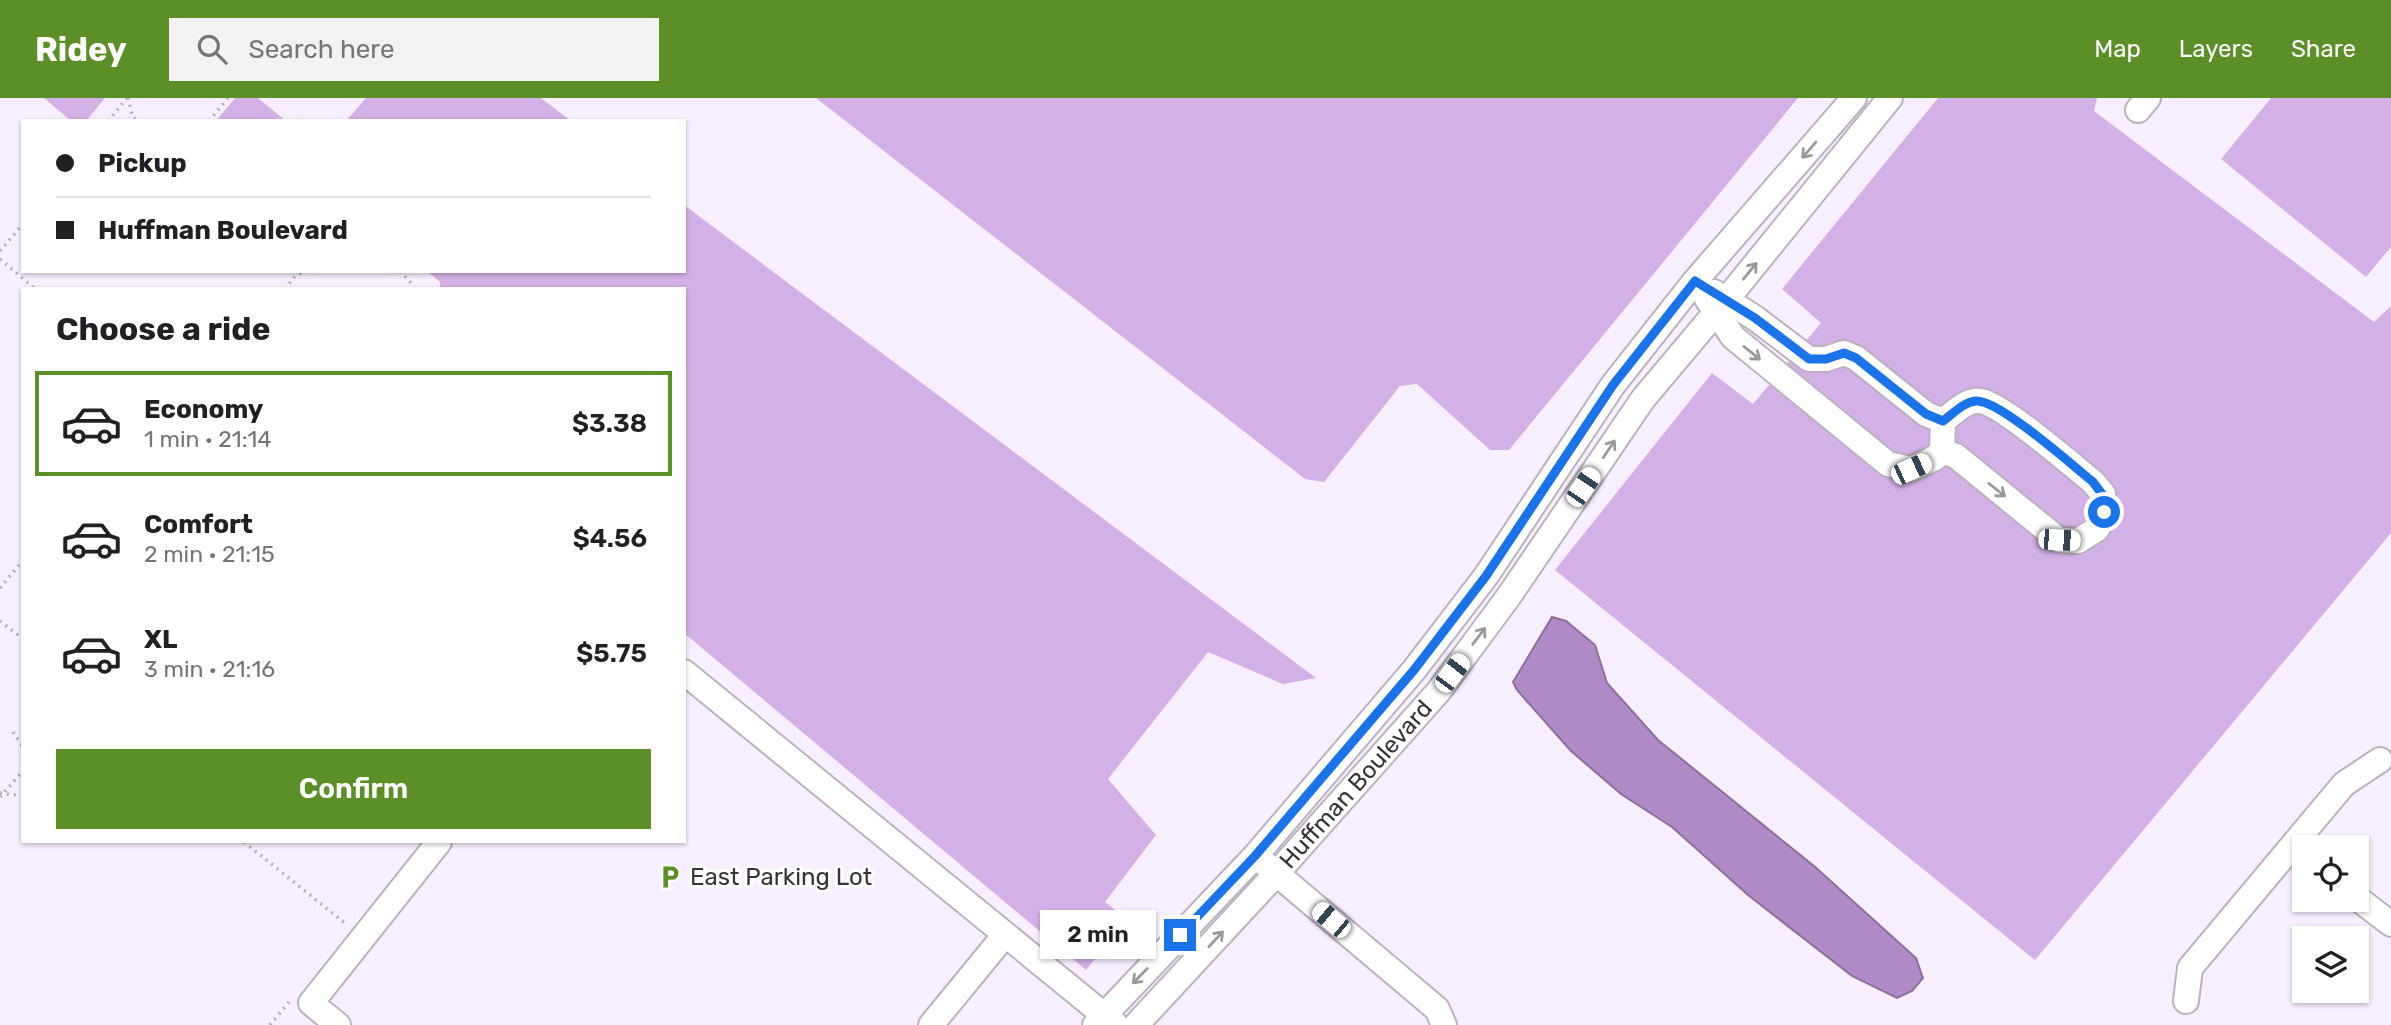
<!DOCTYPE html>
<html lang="en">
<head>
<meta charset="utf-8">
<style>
	:root { --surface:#fff; --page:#f2f2f2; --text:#202124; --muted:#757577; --line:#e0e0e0; --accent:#5c8f27 }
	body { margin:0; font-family:Rubik,sans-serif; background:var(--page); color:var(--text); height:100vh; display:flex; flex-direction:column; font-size:26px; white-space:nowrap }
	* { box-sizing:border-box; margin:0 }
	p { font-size:23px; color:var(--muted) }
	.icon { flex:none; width:38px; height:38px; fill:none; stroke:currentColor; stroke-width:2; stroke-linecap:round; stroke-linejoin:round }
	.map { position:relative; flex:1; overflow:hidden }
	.panel { position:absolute; left:21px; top:189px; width:665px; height:556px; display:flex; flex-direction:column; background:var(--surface); border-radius:0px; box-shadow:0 2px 5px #0004 }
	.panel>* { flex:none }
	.hud { position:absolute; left:21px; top:21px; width:665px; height:154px; border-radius:0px; box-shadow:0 2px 5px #0004; display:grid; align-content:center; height:154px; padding:0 35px; background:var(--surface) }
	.fabs { position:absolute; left:2292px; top:737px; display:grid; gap:14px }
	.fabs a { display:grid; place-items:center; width:77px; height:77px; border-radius:0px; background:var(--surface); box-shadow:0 2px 5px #0004; font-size:35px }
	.end { position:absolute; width:32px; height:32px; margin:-16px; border:9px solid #1a73e8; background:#fff; box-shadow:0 0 0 4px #fff }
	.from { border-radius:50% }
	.bubble { position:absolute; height:49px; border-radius:0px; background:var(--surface); box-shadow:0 2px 5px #0004; font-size:23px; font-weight:600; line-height:49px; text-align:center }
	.car { position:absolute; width:21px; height:42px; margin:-21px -10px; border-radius:9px; box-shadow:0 0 5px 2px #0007; background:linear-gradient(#fff 24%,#345 0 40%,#fff 0 76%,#345 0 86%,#fff 0) }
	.hud b { display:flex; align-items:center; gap:24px; height:66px; font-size:26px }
	.hud b+b { border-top:2px solid var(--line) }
	.hud i { width:18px; height:18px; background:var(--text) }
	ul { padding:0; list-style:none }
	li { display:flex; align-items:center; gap:21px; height:105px; margin:0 14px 10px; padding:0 21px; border:4px solid transparent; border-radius:0px }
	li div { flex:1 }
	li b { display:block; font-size:26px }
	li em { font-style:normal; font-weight:600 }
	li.selected { border-color:var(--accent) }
	li>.icon { width:63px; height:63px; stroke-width:1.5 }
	h2 { padding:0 35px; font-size:32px; line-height:84px }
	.cta { display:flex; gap:14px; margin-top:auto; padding:14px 35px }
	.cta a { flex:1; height:80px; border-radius:0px; background:var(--accent); color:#fff; font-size:28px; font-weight:600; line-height:80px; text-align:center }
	header { display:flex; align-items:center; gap:42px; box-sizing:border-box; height:98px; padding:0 35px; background:var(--accent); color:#fff }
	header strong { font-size:33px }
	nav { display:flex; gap:38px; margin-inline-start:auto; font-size:24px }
	.search { width:490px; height:63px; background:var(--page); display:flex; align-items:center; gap:18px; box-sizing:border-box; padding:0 24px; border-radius:0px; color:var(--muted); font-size:26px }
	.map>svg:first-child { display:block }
</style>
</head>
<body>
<header>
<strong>Ridey</strong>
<div class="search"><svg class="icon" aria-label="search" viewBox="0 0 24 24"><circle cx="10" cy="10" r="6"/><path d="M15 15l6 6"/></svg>Search here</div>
<nav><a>Map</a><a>Layers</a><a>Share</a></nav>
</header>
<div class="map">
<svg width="2391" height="927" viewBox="0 0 2391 927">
	<rect width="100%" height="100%" fill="#f8effe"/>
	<path fill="#d3b1e6" d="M44,0h61l-19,23h-15z
		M235,0h23l28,23h-70z
		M366,0h175l30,23h-225z
		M816,0h982l-289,352h-19l-73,-66 -17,2 -76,96 -19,-3z
		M1938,0h159l-3,13 280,211 17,-16v227l-356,427 -480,-390 157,-197 41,31 68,-81 -39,-34z
		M2271,0h120v149l-25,30 -145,-118z
		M684,107l632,473 -33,6 -75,-32 -100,127 48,56 -51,67 23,18 -42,50 -402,-337v-344h-244v-7l-13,-11h257z"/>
	<path fill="#b08ac7" stroke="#8c709c" stroke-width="2" d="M1552,519l14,4 29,24 12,38 51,57 156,126 102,92 7,20 -11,13 -15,7 -45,-22 -104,-81 -76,-68 -51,-33 -50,-43 -54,-61 -4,-8z"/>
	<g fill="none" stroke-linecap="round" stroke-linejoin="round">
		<g stroke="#bbb2c0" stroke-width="28">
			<g id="minor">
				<path d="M2138,12l10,-12"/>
				<path d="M1714,194l41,26 54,41h17l18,-6 12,5 70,56 17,7"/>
				<path d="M1707,201l26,38 155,127 23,5 24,-11 7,-7 1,-30c10,-7 23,-22 37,-20 21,2 92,64 113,81l10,12 1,18 -7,17 -19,12 -19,-1 -103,-84 -14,-5"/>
				<path d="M684,574l431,352"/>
				<path d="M1264,765l173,146 7,16"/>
				<path d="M2357,800l34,26"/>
				<path d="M2186,903l4,-33 154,-184 36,-24"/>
				<path d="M338,927l-27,-22 128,-161"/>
				<path d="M931,927l73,-89"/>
				<path d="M1095,927l160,-169 159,-186 72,-94 127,-191 82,-104 159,-183"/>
				<path id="s1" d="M1136,927l140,-151 162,-182 71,-96 134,-197 84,-100 163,-201"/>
			</g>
		</g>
		<path stroke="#b5aeba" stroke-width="3.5" stroke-dasharray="2 5" stroke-linecap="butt" d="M128,0l5,20 5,3
			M108,23l19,-23
			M209,23l19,-23
			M299,23l3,-4
			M0,153l23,-27
			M0,161l35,30
			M290,173l5,5
			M400,173l13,14v4
			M285,191l10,-13 12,-5
			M0,490l23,-28
			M0,523l23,18
			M13,634l10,15
			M0,695l12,2 11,-1
			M0,699l23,-26
			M244,744l102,82
			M270,927l19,-23"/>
		<use href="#minor" stroke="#fff" stroke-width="24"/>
	</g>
	<defs><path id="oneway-shaft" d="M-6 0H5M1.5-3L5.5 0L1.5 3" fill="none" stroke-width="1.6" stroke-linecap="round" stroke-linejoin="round" transform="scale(1.75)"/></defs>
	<g stroke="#9b999c">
		<use href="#oneway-shaft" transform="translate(1809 52) rotate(131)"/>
		<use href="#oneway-shaft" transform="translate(1750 173) rotate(-51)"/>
		<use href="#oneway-shaft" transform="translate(1752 255) rotate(39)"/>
		<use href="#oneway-shaft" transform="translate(1609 351) rotate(-56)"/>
		<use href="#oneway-shaft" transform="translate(1997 392) rotate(39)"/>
		<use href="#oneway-shaft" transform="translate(1479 538) rotate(-53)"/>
		<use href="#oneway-shaft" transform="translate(1216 841) rotate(-47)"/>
		<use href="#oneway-shaft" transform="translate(1140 878) rotate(134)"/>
	</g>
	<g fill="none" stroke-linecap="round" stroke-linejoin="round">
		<path stroke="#1a73e8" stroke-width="9" d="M1180,837l75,-79 159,-186 72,-94 127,-191 82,-104 60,37 54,41h17l18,-6 12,5 70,56 17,7c10,-7 20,-19 33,-20 22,-2 96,64 117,81l9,12 2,18"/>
	</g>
	<defs>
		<g id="parking-bare" transform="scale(1.89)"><path d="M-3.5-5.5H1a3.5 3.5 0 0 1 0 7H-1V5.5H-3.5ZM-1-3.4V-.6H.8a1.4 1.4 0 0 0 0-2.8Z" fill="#5c8f27" stroke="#fff" stroke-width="2.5" paint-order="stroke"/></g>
	</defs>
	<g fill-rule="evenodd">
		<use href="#parking-bare" x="670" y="779"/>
	</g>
	<g text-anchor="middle" stroke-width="6" stroke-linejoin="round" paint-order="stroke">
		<g font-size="24" fill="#373339" stroke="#fff">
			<text dy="8" stroke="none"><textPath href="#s1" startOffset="326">Huffman Boulevard</textPath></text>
		</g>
		<g font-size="24" fill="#373339" stroke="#fff" text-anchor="start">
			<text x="690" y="787">East Parking Lot</text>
		</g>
	</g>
</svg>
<div class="fabs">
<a><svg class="icon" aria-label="locate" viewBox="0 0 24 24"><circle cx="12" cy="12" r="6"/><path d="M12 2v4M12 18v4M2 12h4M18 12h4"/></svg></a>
<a><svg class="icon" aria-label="layers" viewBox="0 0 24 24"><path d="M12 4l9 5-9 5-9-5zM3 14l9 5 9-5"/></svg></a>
</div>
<i class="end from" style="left:2104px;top:414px"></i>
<i class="end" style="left:1180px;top:837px"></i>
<div class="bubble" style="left:1040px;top:812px;width:116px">2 min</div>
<i class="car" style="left:1911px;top:371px;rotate:65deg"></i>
<i class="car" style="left:1583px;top:389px;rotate:34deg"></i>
<i class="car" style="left:2059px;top:442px;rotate:93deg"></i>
<i class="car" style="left:1452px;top:575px;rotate:37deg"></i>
<i class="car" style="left:1331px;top:822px;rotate:310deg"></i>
<div class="hud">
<b><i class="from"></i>Pickup</b>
<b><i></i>Huffman Boulevard</b>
</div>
<section class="panel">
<h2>Choose a ride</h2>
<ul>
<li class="selected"><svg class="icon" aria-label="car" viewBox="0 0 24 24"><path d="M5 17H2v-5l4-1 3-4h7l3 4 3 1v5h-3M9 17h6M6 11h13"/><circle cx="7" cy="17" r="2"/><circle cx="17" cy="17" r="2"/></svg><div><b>Economy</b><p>1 min · 21:14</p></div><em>$3.38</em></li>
<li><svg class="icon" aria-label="car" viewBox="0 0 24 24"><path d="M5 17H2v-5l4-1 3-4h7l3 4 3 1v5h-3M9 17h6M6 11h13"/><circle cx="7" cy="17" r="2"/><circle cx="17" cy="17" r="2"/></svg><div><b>Comfort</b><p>2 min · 21:15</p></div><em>$4.56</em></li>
<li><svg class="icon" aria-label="car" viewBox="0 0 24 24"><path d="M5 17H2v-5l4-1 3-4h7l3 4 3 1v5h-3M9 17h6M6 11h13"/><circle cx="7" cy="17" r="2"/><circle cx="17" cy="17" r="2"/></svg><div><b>XL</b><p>3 min · 21:16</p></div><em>$5.75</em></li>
</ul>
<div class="cta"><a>Confirm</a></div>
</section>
</div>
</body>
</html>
